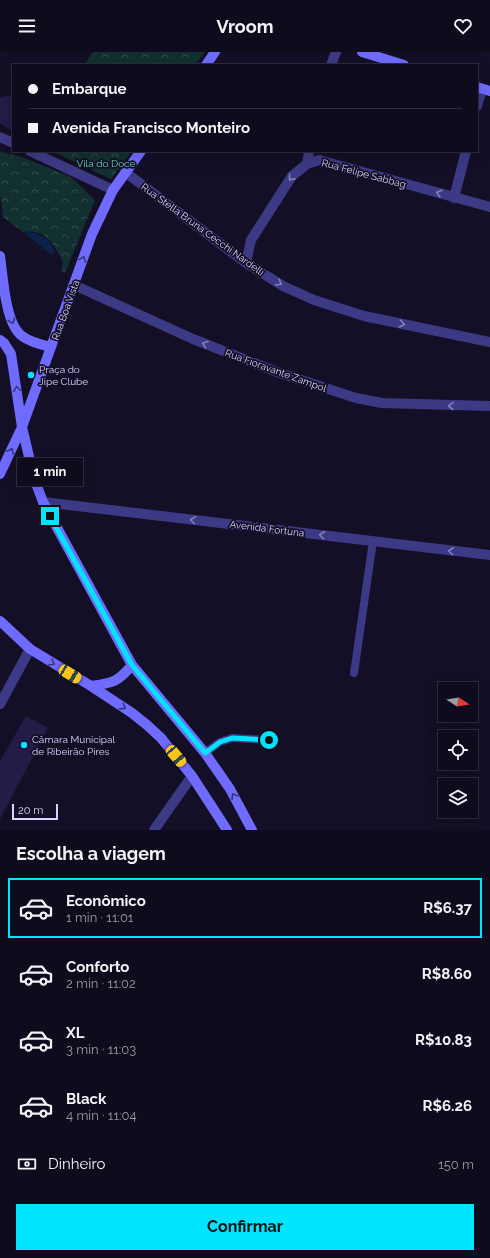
<!DOCTYPE html>
<html lang="pt">
<head>
<meta charset="utf-8">
<style>
	:root { --surface:#0e0b1c; --page:#171425; --text:#f1f3f6; --muted:#9b9ba3; --line:#2e2b3b; --accent:#00e5ff }
	body { margin:0; font-family:Raleway,sans-serif; background:var(--page); color:var(--text); height:100vh; display:flex; flex-direction:column; font-size:15px; white-space:nowrap }
	* { box-sizing:border-box; margin:0 }
	p { font-size:13px; color:var(--muted) }
	.icon { flex:none; width:22px; height:22px; fill:none; stroke:currentColor; stroke-width:2; stroke-linecap:round; stroke-linejoin:round }
	.map { position:relative; height:778px; overflow:hidden }
	.panel { display:flex; flex-direction:column; background:var(--surface); flex:1 }
	.panel>* { flex:none }
	.guide { position:absolute; left:12px; top:12px; width:466px; height:88px; border-radius:0px; box-shadow:0 4px 16px #0002,0 0 0 1px var(--line); display:grid; align-content:center; height:88px; padding:0 16px; background:var(--surface) }
	.needle { width:26px; rotate:102deg }
	.controls { position:absolute; left:438px; top:630px; display:grid; gap:8px }
	.controls a { display:grid; place-items:center; width:40px; height:40px; border-radius:0px; background:var(--surface); box-shadow:0 4px 16px #0002,0 0 0 1px var(--line); font-size:20px }
	.scale { position:absolute; left:12px; bottom:10px; width:46px; box-sizing:border-box; padding-left:4px; border:2px solid #d9d4ff; border-top:0; font-size:11px; line-height:14px; white-space:nowrap; color:#d9d4ff; -webkit-text-stroke:3px #130f26; paint-order:stroke }
	.end { position:absolute; width:18px; height:18px; margin:-9px; border:5px solid #00e5ff; background:#111; box-shadow:0 0 0 2px #111 }
	.from { border-radius:50% }
	.bubble { position:absolute; height:28px; border-radius:0px; background:var(--surface); box-shadow:0 4px 16px #0002,0 0 0 1px var(--line); font-size:13px; font-weight:700; line-height:28px; text-align:center }
	.car { position:absolute; width:12px; height:24px; margin:-12px -6px; border-radius:5px; box-shadow:0 0 3px 1px #0007; background:linear-gradient(#f5c518 24%,#345 0 40%,#f5c518 0 76%,#345 0 86%,#f5c518 0) }
	.guide b { display:flex; align-items:center; gap:14px; height:38px; font-size:15px }
	.guide b+b { border-top:1px solid var(--line) }
	.guide i { width:10px; height:10px; background:var(--text) }
	ul { padding:0; list-style:none }
	li { display:flex; align-items:center; gap:12px; height:60px; margin:0 8px 6px; padding:0 8px; border:2px solid transparent; border-radius:0px }
	li div { flex:1 }
	li b { display:block; font-size:15px }
	li em { font-style:normal; font-weight:700 }
	li.active { border-color:var(--accent) }
	li>.icon { width:36px; height:36px; stroke-width:1.5 }
	h2 { padding:0 16px; font-size:18px; line-height:48px }
	.pay { display:flex; align-items:center; gap:10px; height:44px; padding:0 16px; font-size:15px }
	.pay p { margin-inline-start:auto }
	.action { display:flex; gap:8px; margin-top:auto; padding:8px 16px }
	.action a { flex:1; height:46px; border-radius:0px; background:var(--accent); color:#111; font-size:16px; font-weight:700; line-height:46px; text-align:center }
	header { display:flex; justify-content:space-between; align-items:center; height:52px; padding:0 16px; background:var(--surface); font-size:18px; font-weight:700 }
	.map>svg:first-child { display:block }
</style>
</head>
<body>
<header><svg class="icon" aria-label="menu" viewBox="0 0 24 24"><path d="M4 6h16M4 12h16M4 18h16"/></svg>Vroom<svg class="icon" aria-label="heart" viewBox="0 0 24 24"><path d="M12 20l-8-8c-3-5 5-10 8-4 3-6 11-1 8 4z"/></svg></header>
<div class="map">
<svg width="490" height="778" viewBox="0 0 490 778">
	<defs>
		<pattern id="forest-crowns" width="20" height="18" patternUnits="userSpaceOnUse"><rect width="20" height="18" fill="#12302f"/><path d="M2 6a3 3 0 1 1 6 0M12 15a3 3 0 1 1 6 0" fill="none" stroke="#344d4e"/></pattern>
	</defs>
	<rect width="100%" height="100%" fill="#130f26"/>
	<path fill="url(#forest-crowns)" d="M93,0h112l-10,13h-111z
		M0,99l25,7 46,19 24,23 -30,73 -4,-2 2,-9c-9,-18 -17,-33 -40,-30l-20,-15 -3,-25z
		M56,99h76l-21,28 -55,-26z"/>
	<path fill="#0c2248" d="M31,180c12,3 25,10 22,24l-29,-23z"/>
	<path fill="#241b47" d="M13,43v37l-13,-9v-26z
		M26,664l22,12 -48,91v-58z"/>
	<g fill="none" stroke-linecap="round" stroke-linejoin="round">
		<path stroke="#3d3a85" stroke-width="8" d="M354,621l19,-132
			M205,701l15,-11 12,-4 37,2"/>
		<path stroke="#3d3a85" stroke-width="10" d="M331,13l5,-13
			M477,54l5,-17
			M0,85l13,6
			M30,99l83,39
			M307,112l2,-13
			M125,120l121,91 37,23 31,14 50,16 126,26
			M454,146l12,-47
			M246,211l5,-23 41,-64 15,-12 12,-4 171,47
			M74,233l119,54 84,33 79,26 26,5 108,3
			M43,450l447,53
			M0,652l30,-55
			M154,778l38,-54"/>
		<path stroke="#6f6bff" stroke-width="10" d="M362,0l42,13
			M206,13l9,-13
			M477,35l13,4
			M0,204c3,20 5,68 22,80 8,6 20,9 29,11
			M0,288l4,3 7,11 11,73 12,51 9,24 89,163 73,88 25,36 22,41
			M0,422l22,-47 70,-193 21,-44 28,-39
			M0,569l30,28 61,37 41,27 15,12 14,13 31,38 35,54
			M91,634c22,-3 27,-4 41,-21"/>
	</g>
	<defs><path id="oneway-chevron" d="M-2-3.5L2.5 0L-2 3.5" fill="none" stroke-width="1.6" stroke-linecap="round" stroke-linejoin="round"/></defs>
	<g stroke="#837fbc">
		<use href="#oneway-chevron" transform="translate(291 126) rotate(131)"/>
		<use href="#oneway-chevron" transform="translate(439 141) rotate(-164)"/>
		<use href="#oneway-chevron" transform="translate(279 231) rotate(31)"/>
		<use href="#oneway-chevron" transform="translate(402 272) rotate(12)"/>
		<use href="#oneway-chevron" transform="translate(205 292) rotate(-159)"/>
		<use href="#oneway-chevron" transform="translate(451 354) rotate(-179)"/>
		<use href="#oneway-chevron" transform="translate(193 468) rotate(-173)"/>
		<use href="#oneway-chevron" transform="translate(322 483) rotate(-173)"/>
		<use href="#oneway-chevron" transform="translate(451 499) rotate(-173)"/>
	</g>
	<g stroke="#38347d">
		<use href="#oneway-chevron" transform="translate(83 207) rotate(-70)"/>
		<use href="#oneway-chevron" transform="translate(12 269) rotate(70)"/>
		<use href="#oneway-chevron" transform="translate(17 337) rotate(-98)"/>
		<use href="#oneway-chevron" transform="translate(11 399) rotate(-65)"/>
		<use href="#oneway-chevron" transform="translate(52 611) rotate(31)"/>
		<use href="#oneway-chevron" transform="translate(123 655) rotate(33)"/>
		<use href="#oneway-chevron" transform="translate(234 744) rotate(-120)"/>
	</g>
	<g fill="none" stroke-linecap="round" stroke-linejoin="round">
		<path stroke="#00e5ff" stroke-width="5" d="M50,464l82,149 73,88 15,-11 12,-4 37,2"/>
	</g>
	<g fill="#00e5ff" stroke="#130f26" stroke-width="1.5">
		<circle cx="31" cy="323" r="4"/>
		<circle cx="24" cy="693" r="4"/>
	</g>
	<g text-anchor="middle" stroke-width="3.5" stroke-linejoin="round" paint-order="stroke">
		<g font-size="10" fill="#5fe0c0" stroke="#130f26">
			<text x="106" y="115">Vila do Doce</text>
		</g>
		<g font-size="10" fill="#d9d4ff" stroke="#130f26">
			<text transform="translate(364 121) rotate(15)" y="4">Rua Felipe Sabbag</text>
			<text transform="translate(203 177) rotate(36)" y="4">Rua Stella Bruna Cecchi Nardelli</text>
			<text transform="translate(65 258) rotate(-70)" y="4">Rua Boa Vista</text>
			<text transform="translate(276 318) rotate(20)" y="4">Rua Fioravante Zampol</text>
			<text transform="translate(267 476) rotate(7)" y="4">Avenida Fortuna</text>
		</g>
		<g font-size="10" fill="#d9d4ff" stroke="#130f26" text-anchor="start">
			<text x="39" y="321">Praça do<tspan x="39" dy="12">Jipe Clube</tspan></text>
			<text x="32" y="691">Câmara Municipal<tspan x="32" dy="12">de Ribeirão Pires</tspan></text>
		</g>
	</g>
</svg>
<div class="controls">
<a><svg class="needle" viewBox="-14 -14 28 28"><path d="M0-13l5 13h-10z" fill="#e53935"/><path d="M0 13l5-13h-10z" fill="#9b9ba3"/></svg></a>
<a><svg class="icon" aria-label="locate" viewBox="0 0 24 24"><circle cx="12" cy="12" r="6"/><path d="M12 2v4M12 18v4M2 12h4M18 12h4"/></svg></a>
<a><svg class="icon" aria-label="layers" viewBox="0 0 24 24"><path d="M12 4l9 5-9 5-9-5zM3 14l9 5 9-5"/></svg></a>
</div>
<div class="scale">20 m</div>
<i class="end from" style="left:269px;top:688px"></i>
<i class="end" style="left:50px;top:464px"></i>
<div class="bubble" style="left:17px;top:406px;width:66px">1 min</div>
<i class="car" style="left:70px;top:622px;rotate:121deg"></i>
<i class="car" style="left:176px;top:704px;rotate:140deg"></i>
<div class="guide">
<b><i class="from"></i>Embarque</b>
<b><i></i>Avenida Francisco Monteiro</b>
</div>
</div>
<section class="panel">
<h2>Escolha a viagem</h2>
<ul>
<li class="active"><svg class="icon" aria-label="car" viewBox="0 0 24 24"><path d="M5 17H2v-5l4-1 3-4h7l3 4 3 1v5h-3M9 17h6M6 11h13"/><circle cx="7" cy="17" r="2"/><circle cx="17" cy="17" r="2"/></svg><div><b>Econômico</b><p>1 min · 11:01</p></div><em>R$6.37</em></li>
<li><svg class="icon" aria-label="car" viewBox="0 0 24 24"><path d="M5 17H2v-5l4-1 3-4h7l3 4 3 1v5h-3M9 17h6M6 11h13"/><circle cx="7" cy="17" r="2"/><circle cx="17" cy="17" r="2"/></svg><div><b>Conforto</b><p>2 min · 11:02</p></div><em>R$8.60</em></li>
<li><svg class="icon" aria-label="car" viewBox="0 0 24 24"><path d="M5 17H2v-5l4-1 3-4h7l3 4 3 1v5h-3M9 17h6M6 11h13"/><circle cx="7" cy="17" r="2"/><circle cx="17" cy="17" r="2"/></svg><div><b>XL</b><p>3 min · 11:03</p></div><em>R$10.83</em></li>
<li><svg class="icon" aria-label="car" viewBox="0 0 24 24"><path d="M5 17H2v-5l4-1 3-4h7l3 4 3 1v5h-3M9 17h6M6 11h13"/><circle cx="7" cy="17" r="2"/><circle cx="17" cy="17" r="2"/></svg><div><b>Black</b><p>4 min · 11:04</p></div><em>R$6.26</em></li>
</ul>
<div class="pay"><svg class="icon" aria-label="cash" viewBox="0 0 24 24"><path d="M3 7h18v10H3z"/><circle cx="12" cy="12" r="2"/></svg>Dinheiro<p>150 m</p></div>
<div class="action"><a>Confirmar</a></div>
</section>
</body>
</html>
